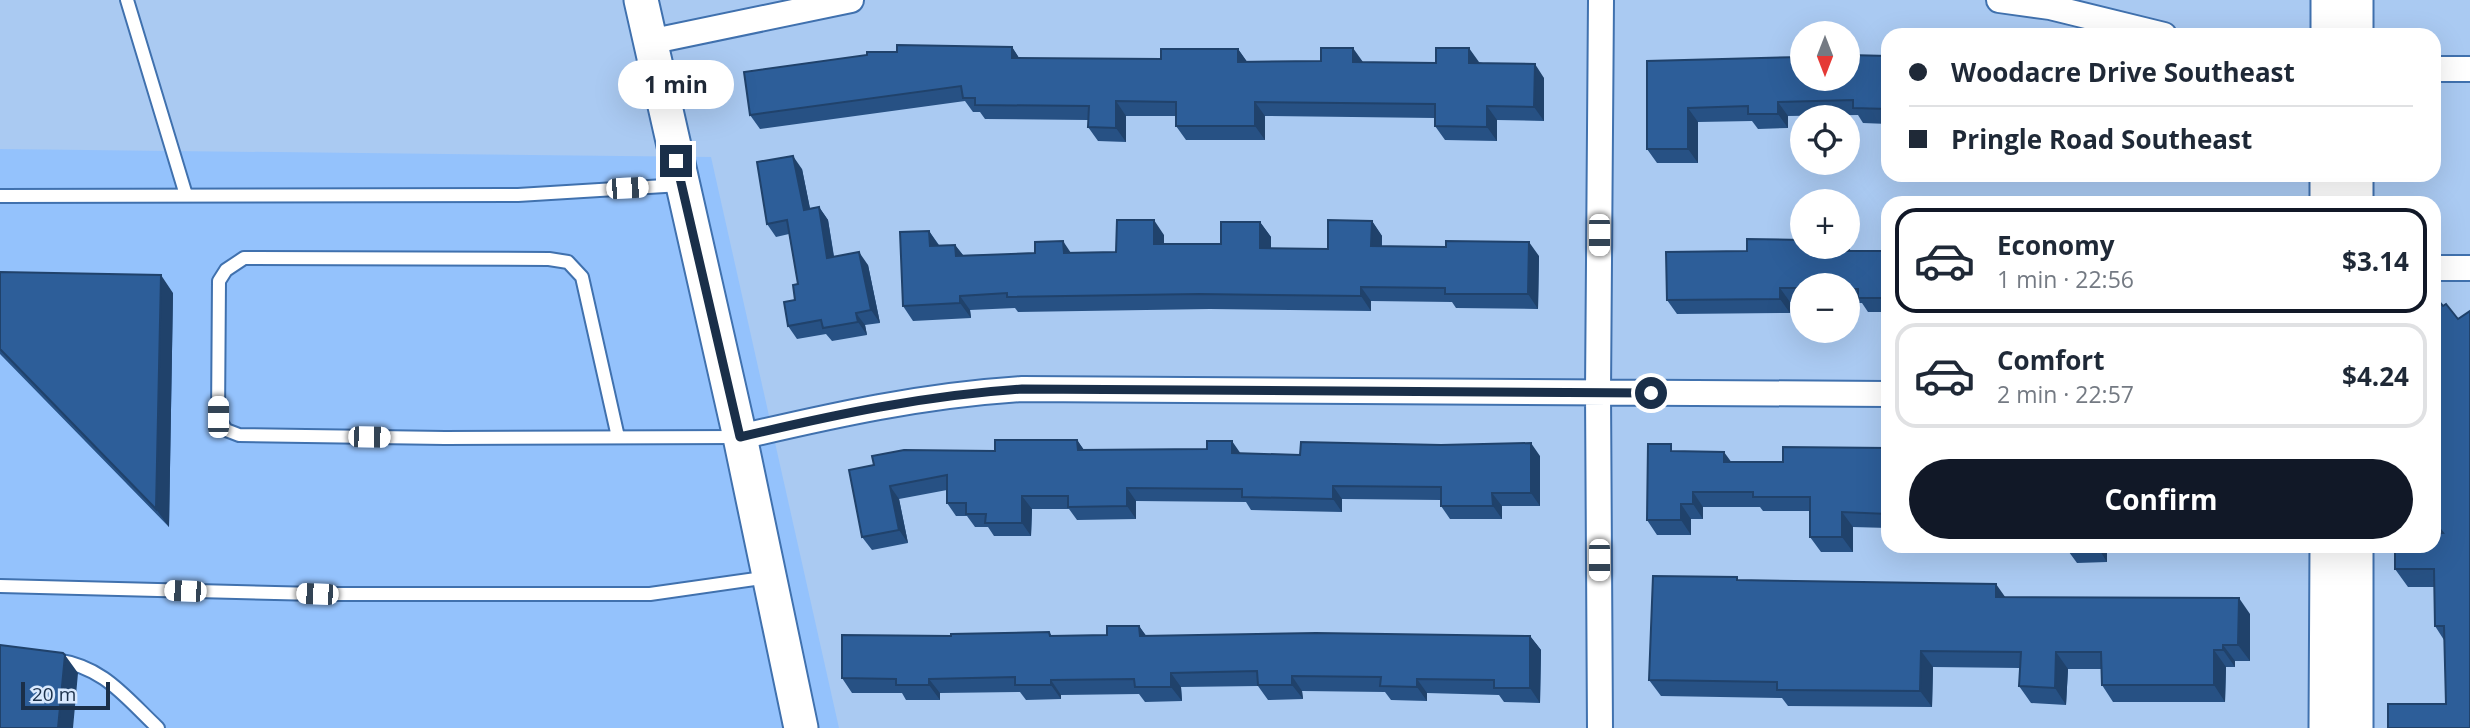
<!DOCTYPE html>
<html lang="en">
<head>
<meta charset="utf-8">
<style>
	:root { --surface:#fff; --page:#f6f6f7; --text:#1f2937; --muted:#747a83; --line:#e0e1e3; --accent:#111827 }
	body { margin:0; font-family:"Open Sans",sans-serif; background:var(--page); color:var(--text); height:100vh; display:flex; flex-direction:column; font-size:26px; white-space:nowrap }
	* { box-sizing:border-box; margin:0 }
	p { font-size:23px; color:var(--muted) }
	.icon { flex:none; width:38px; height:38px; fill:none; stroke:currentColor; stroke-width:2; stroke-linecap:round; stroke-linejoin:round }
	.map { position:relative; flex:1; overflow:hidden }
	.drawer { position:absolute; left:1881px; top:196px; width:560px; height:357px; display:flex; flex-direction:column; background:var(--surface); border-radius:21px; box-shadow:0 7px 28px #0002 }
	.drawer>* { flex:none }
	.hud { position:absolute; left:1881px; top:28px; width:560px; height:154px; border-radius:21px; box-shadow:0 7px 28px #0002; display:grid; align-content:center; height:154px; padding:0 28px; background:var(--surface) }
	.needle { width:46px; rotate:180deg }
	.fabs { position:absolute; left:1790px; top:21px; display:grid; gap:14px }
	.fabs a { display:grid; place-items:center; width:70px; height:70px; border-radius:50%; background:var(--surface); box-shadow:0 7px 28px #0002; font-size:35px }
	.scale { position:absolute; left:21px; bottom:18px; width:89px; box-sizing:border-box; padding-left:7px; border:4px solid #1a2f49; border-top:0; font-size:19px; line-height:24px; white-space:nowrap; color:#1a2f49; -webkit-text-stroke:5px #d9e9fe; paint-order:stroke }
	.end { position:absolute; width:32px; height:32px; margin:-16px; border:9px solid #1a2f49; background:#fff; box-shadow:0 0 0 4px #fff }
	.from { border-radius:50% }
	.bubble { position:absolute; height:49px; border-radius:24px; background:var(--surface); box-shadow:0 7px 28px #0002; font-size:23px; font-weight:700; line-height:49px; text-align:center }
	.car { position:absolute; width:21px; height:42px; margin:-21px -10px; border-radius:9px; box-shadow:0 0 5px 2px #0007; background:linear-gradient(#fff 24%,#345 0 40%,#fff 0 76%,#345 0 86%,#fff 0) }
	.hud b { display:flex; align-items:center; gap:24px; height:66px; font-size:26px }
	.hud b+b { border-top:2px solid var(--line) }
	.hud i { width:18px; height:18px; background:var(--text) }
	ul { padding:12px 0 0; list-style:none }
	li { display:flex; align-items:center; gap:21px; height:105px; margin:0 14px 10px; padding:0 14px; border:4px solid var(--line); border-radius:21px }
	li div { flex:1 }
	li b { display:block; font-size:26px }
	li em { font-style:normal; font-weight:700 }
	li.current { border-color:var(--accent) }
	li>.icon { width:63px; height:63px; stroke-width:1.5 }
	.primary-button { display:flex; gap:14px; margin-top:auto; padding:14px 28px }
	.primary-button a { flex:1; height:80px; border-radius:42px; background:var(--accent); color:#fff; font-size:28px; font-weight:700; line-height:80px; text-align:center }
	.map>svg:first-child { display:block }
</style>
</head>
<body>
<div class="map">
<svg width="2470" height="728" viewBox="0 0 2470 728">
	<rect width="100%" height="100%" fill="#aacaf2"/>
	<path fill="#94c2fc" d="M0,149l711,8 128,571h-839z"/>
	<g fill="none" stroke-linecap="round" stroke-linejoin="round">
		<g stroke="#4071ae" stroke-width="16">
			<path id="lane" d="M127,0l59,195
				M0,196l518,-1 163,-10
				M618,437l-36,-160 -14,-15 -19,-3 -305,-1 -18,12 -7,11 -1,136 8,13 13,5 206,3 294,-1
				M0,586l317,8h333l119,-17
				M56,660c48,7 68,36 102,68"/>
		</g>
		<g stroke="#4071ae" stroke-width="28">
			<path id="street" d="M1999,0l51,7 114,28
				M649,42l202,-42
				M2434,69h36
				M2434,268h36
				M740,437c94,-22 184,-42 282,-48l866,5
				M1600,728l-2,-336 3,-392"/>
		</g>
		<g stroke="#4071ae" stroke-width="37">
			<path id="secondary" d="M641,0l99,437 61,291
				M2356,0v35
				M2328,35v-35
				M2356,175v28
				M2327,203v-28
				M2326,728l1,-182
				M2356,728v-182"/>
		</g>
		<use href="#lane" stroke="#fff" stroke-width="12"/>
		<use href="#street" stroke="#fff" stroke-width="24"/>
		<use href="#secondary" stroke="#fff" stroke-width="33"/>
	</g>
	<path fill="#275184" d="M1012,47l7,11 142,1 77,-10 9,13 189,1 43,-1 65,16v43l-47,-1v21l-52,-1 -10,-14v-8l-170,-2v24h-79l-10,-14v-10h-50v26l-28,-1 -10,-14v-7l-103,-1 -5,-7h-7l-8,-11 -205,28 -10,-14z
		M1888,56v68l-25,-1 -5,-8 -70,1v12l-30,1 -6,-8 -54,1v41h-41l-10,-14v-88z
		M802,169l8,40 9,-2 9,13 6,36 34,9 12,58 -15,2 2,10 -35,6 -6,-7 -29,5 -9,-13 7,-26 3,-16 -9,-50 -13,3 -9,-13z
		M1372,221l10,15v10l157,10 -1,53 -82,-1 -4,-6 -81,-1v10l-161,-2 -192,3 -3,-4 -45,2 1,8 -58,3 -10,-15 26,-75 10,14h16l8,10 153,-3 48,-17v9h57l39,-22 11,15v11l57,1z
		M1848,247l3,4h37v61h-20l-6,-9h-14v-18h-46v17h-12v11l-113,1 -10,-14 80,-49z
		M0,272l173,21 -4,234 -169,-173z
		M2434,299l9,7 3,398 -2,-64 -9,-14 -1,-39h-26l-13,-18 47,-35 -8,-10z
		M1077,440l7,10 216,5 240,1v50h-38v13h-52l-9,-13v-6l-99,-1v13l-91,-2 -5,-8 -110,-1v18l-59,1 -8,-11h-37l-1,27h-37l-6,-9h-13l-8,-11h-11l-9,-13v-13l-48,9 9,44 -36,7 -10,-13 -13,-67z
		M1888,448v80l-35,-1v25h-32l-11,-15v-26h-47l-3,-4h-57v12h-12v16h-34l-10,-15 29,-69 55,11h52z
		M1964,546h194v3l-51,2v11l-30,1 -8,-11 -102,-2z
		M1739,580l266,17 245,17v47h-15v6h-9l-1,35h-112l-11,-17 -1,-16h-33l-2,36 -35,-2 -12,-17 1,-18 -87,-1 -1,40 -144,-1 -6,-8 -121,-2 -12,-16z
		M1139,626l7,10h384l11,14 -1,53 -36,-1 -5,-7 -72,-2v8l-36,-1 -6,-8 -83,-1 1,8 -35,1 -10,-14 -77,1 1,14 -37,1 -6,-8 -78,1v4l-35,1 -6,-8 -80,1v7h-34l-4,-7h-50l-10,-15 109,-42 98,-4 3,4 55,-1z"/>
	<path fill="#20426b" d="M1012,47l9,14 -9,-3z
		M1353,48l10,14h-10z
		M1469,48l10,14 -1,15 -9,-14z
		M1238,49l10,14 -10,-1z
		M1535,64l9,14v43l-10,-14z
		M1116,101l10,15v26l-10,-14z
		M1255,102l10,14v24l-10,-14z
		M1778,102l10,14v12l-10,-14z
		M1487,106l10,14v21l-10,-14z
		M1688,108l10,14v41l-10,-14z
		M793,156l9,13 11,54 -9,-13z
		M819,207l9,13 8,51 -9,-13z
		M1154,220l10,15v23l-10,-14z
		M1372,221l10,15 -1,24 -10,-14z
		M1260,222l11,15v26l-11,-15z
		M929,231l10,15h-9z
		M1063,241l10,15 -9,-3z
		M1529,242l10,14 -1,53 -10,-15z
		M955,245l11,14 -10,-3z
		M1844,247h4l5,7 -9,-3z
		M859,252l9,13 12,58 -9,-13z
		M161,275l12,18 -4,234 -13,-18z
		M1361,287l10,14v10l-10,-15z
		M1780,288l10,14v11l-10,-14z
		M960,296l10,14 1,8 -11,-15z
		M856,313l9,12 2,10 -9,-13z
		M1077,440l9,13 -8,-3z
		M1232,441l9,13 -9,-1z
		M1531,443l9,13v50l-9,-13z
		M1724,452l11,15 -11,-5z
		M890,486l9,13 9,44 -9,-13z
		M1333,486l9,13v13l-9,-13z
		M1127,488l9,13v18l-9,-13z
		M1693,492l10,15v12l-10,-15z
		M1492,493l10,13v13l-9,-13z
		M1022,496l10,13 -1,27 -9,-13z
		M1681,504l10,15v16l-10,-15z
		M1842,512l11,15v25l-11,-15z
		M2097,546h7l3,5v11z
		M1996,584l12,17 -12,-4z
		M2239,598l11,16v47l-12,-16z
		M1139,626l11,15 -10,-5z
		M1530,636l11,14 -1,53 -10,-15z
		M2223,645l12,16v6l-12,-17z
		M2214,650l12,17 -1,35 -11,-17z
		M1921,651l12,16 -1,40 -12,-16z
		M2056,652l12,17 -2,36 -11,-17z
		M65,655l13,18 -5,55h-15z
		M1171,673l10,14 1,14 -11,-14z
		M1292,676l10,15 1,8 -11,-14z
		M929,679l11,14v7l-11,-15z
		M1417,679l10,14v8l-10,-14z
		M1051,680l10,15v4l-10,-14z"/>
	<path fill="#2d5e99" stroke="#20426b" stroke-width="2" d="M897,45l115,2v11l149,1v-10h77v13l83,-1v-13h32v14l83,1v-15h33v15l66,1 -1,43 -47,-1v21l-52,-1v-22l-180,-2v24h-79v-24l-60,-1v27l-28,-1 1,-21 -114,-1v-7h-12l-2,-12 -211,29 -6,-43 123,-17v-3h30z
		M1848,55l40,1v53l-35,-1v-8l-75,2v12h-30v-8l-60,2v41h-41v-88l155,-4v22h46z
		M793,156l11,54 15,-3 8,51 32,-6 12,58 -15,3 2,9 -35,6 -2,-8 -33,6 -4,-24 11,-2 -2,-15 5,-1 -11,-64 -20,4 -10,-62z
		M1117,220h37v24h67v-22h39v26l68,1v-29l44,1 -1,25 75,1v-6l83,1 -1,52h-83v-6l-84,-1v9l-162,-2 -192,3v-4l-47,3v7l-57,3 -3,-74 29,-1 1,15 25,-1 1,11 79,-3v-11l28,-1 1,12 52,-1z
		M1747,239l55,1v7h42v4h44v47h-30v-9h-10v-4h-46v3h-22v11l-113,1 -1,-48 81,-1z
		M0,272l161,3 -5,234 -156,-160z
		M2436,298l7,8 3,-2 12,15 12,-8v417h-82v-24h58l-2,-78h-9l-1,-57h-39v-23h39v-12l9,-1 -9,-11v-223z
		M995,440h82l1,10 129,-1v-8h25v12l68,2 1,-13 140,3 90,-2v50h-39l1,13h-52v-19l-108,-1v13l-91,-2v-8l-115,-1v18l-59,1v-11h-46v27h-37l1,-9h-20v-11h-19v-28l-57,11 9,44 -37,7 -13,-67 25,-5 -2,-9 32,-6 91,1z
		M1648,444h23v7l53,1v10h59v-15l105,1v66l-46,-2v25h-32v-40h-57v-5h-60v12h-12v16h-34z
		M2067,546h30v1l-30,1z
		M1653,576l84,1v3l259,4v13l243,1 -1,47h-15v5h-9v35h-112l-1,-33h-45l-1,36 -36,-2 2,-34 -100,-1 -1,40 -143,-1v-8l-128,-2z
		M1107,626h32l1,10 176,-3 214,3v52h-36v-8l-77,-1v8l-37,-1 1,-9 -89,-1v9h-34l-1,-14 -86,2v14h-36l-1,-8 -83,1v5h-36v-8l-86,2v6h-33v-6l-54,-1v-43l109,1v-2l98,-2 1,4 57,-1z
		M0,645l63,8 2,2 -7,73h-58z"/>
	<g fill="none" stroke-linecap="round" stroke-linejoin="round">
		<path stroke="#1a2f49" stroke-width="9" d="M676,161l64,276c93,-22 186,-42 282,-48l629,4"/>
	</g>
</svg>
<div class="fabs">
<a><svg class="needle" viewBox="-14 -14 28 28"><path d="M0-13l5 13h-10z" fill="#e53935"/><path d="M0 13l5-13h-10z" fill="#747a83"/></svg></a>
<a><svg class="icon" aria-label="locate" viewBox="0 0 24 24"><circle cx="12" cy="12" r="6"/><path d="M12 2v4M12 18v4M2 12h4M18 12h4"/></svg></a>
<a>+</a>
<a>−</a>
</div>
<div class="scale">20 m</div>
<i class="end from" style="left:1651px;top:393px"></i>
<i class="end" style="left:676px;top:161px"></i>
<div class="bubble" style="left:618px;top:60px;width:116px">1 min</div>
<i class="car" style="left:627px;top:188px;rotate:87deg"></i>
<i class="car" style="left:1599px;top:235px;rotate:180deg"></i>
<i class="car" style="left:218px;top:417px;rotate:0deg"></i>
<i class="car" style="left:369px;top:437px;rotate:91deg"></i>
<i class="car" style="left:1599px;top:560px;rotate:180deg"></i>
<i class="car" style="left:185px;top:591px;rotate:272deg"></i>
<i class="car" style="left:317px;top:594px;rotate:272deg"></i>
<div class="hud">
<b><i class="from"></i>Woodacre Drive Southeast</b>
<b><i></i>Pringle Road Southeast</b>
</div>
<section class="drawer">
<ul>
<li class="current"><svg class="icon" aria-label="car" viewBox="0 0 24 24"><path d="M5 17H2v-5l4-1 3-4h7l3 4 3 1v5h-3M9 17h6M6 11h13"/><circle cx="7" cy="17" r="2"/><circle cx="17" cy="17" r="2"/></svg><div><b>Economy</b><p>1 min · 22:56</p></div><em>$3.14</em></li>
<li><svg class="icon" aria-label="car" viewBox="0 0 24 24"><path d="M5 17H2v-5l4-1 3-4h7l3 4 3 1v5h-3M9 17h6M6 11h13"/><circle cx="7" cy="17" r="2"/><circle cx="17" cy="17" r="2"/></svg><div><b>Comfort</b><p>2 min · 22:57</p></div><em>$4.24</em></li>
</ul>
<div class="primary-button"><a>Confirm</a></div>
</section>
</div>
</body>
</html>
